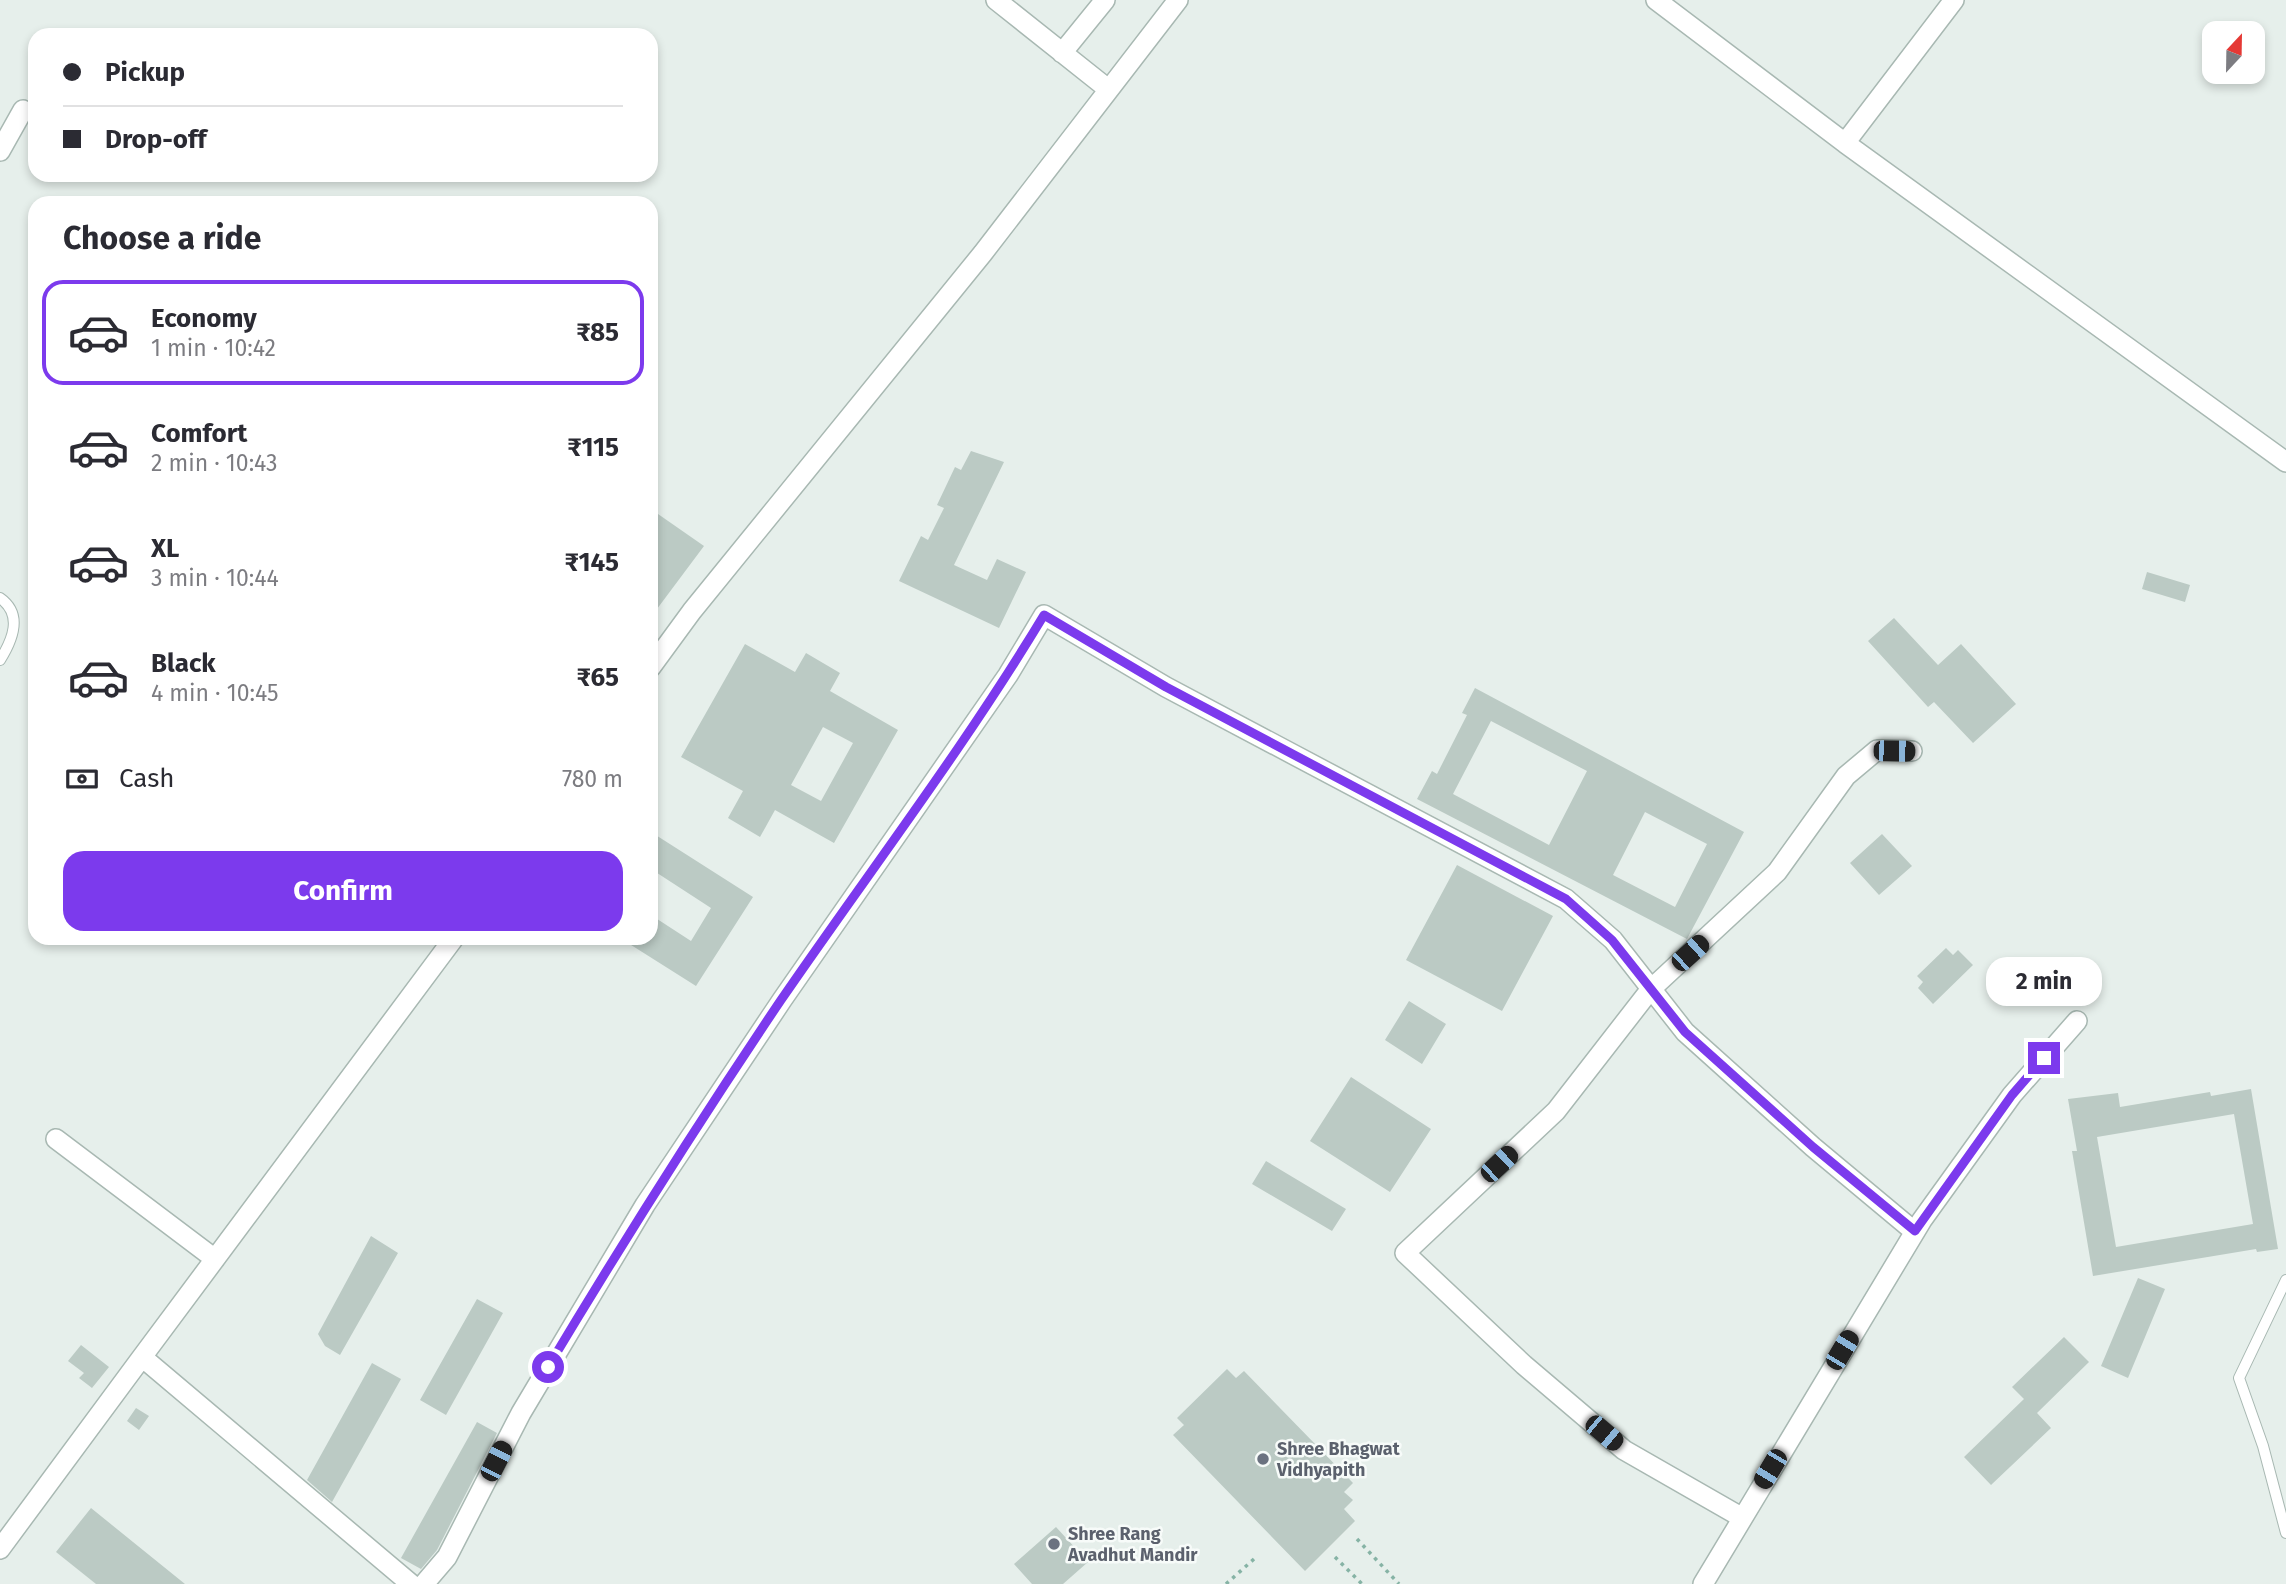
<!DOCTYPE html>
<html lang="en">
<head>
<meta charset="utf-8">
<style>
	:root { --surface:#fff; --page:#f2f2f3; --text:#2b2b33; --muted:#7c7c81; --line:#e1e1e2; --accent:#7c3aed }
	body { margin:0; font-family:"Fira Sans",sans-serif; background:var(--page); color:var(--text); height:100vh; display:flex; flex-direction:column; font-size:26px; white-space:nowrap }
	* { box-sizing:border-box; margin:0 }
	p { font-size:23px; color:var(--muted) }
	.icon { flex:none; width:38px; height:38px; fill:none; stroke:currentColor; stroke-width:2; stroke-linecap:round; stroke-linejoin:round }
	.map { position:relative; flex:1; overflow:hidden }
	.sheet { position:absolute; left:28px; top:196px; width:630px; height:749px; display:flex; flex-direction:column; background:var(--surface); border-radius:21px; box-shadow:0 4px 10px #0003 }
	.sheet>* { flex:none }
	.top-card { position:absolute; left:28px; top:28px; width:630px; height:154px; border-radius:21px; box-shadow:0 4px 10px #0003; display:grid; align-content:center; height:154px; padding:0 35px; background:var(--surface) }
	.needle { width:46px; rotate:22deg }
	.buttons { position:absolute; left:2202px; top:21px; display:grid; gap:14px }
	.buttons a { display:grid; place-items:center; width:63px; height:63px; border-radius:14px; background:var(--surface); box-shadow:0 4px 10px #0003; font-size:35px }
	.end { position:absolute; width:32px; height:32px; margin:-16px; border:9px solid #7c3aed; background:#fff; box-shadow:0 0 0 4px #fff }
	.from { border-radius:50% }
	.bubble { position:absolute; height:49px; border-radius:21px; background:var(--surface); box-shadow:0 4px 10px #0003; font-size:23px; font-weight:700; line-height:49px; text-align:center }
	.car { position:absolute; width:21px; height:42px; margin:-21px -10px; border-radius:9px; box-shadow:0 0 5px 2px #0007; background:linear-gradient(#222 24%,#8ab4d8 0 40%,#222 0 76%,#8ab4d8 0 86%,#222 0) }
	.top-card b { display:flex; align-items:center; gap:24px; height:66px; font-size:26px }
	.top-card b+b { border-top:2px solid var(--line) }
	.top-card i { width:18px; height:18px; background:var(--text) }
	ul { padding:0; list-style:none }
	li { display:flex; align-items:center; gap:21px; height:105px; margin:0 14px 10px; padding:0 21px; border:4px solid transparent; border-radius:21px }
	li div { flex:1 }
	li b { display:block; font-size:26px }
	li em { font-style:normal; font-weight:700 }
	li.active { border-color:var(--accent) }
	li>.icon { width:63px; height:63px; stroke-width:1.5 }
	h2 { padding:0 35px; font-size:32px; line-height:84px }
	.pay { display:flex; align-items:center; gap:18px; height:77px; padding:0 35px; font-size:26px }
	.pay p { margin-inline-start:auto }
	.button { display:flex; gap:14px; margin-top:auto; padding:14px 35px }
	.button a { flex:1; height:80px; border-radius:21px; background:var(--accent); color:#fff; font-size:28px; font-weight:700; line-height:80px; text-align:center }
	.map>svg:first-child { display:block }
</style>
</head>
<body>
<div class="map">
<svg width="2286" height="1584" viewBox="0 0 2286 1584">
	<rect width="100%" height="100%" fill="#e6efeb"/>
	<path fill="#bbcac4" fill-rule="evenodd" d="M971,451l33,11 -50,103 33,15 10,-21 29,13 -27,56 -100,-47 22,-45 7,4 16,-32 -7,-3 18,-38 6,3z
		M658,514l46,32 -53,71v-94z
		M2147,572l43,13 -5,17 -43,-13z
		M1894,618l44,47 23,-21 55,60 -43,39 -39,-41 -6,5 -60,-66z
		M745,644l50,28 11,-19 34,20 -10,18 68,39 -64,113 -59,-33 -15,27 -32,-19 15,-27 -62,-34zM823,727l30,16 -32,58 -30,-16z
		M1475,688l269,144 -57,107 -270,-140 15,-28 5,3 30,-59 -5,-2zM1491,721l96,50 -38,74 -96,-51zM1645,812l62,32 -32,63 -62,-32z
		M651,832l102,65 -57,89 -76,-48h31v-23l40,26 20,-33 -60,-39z
		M1882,834l30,32 -33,29 -29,-32z
		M1457,865l96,51 -51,95 -96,-51z
		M1946,948l7,7 5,-5 15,15 -40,39 -15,-16 5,-6 -6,-6z
		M1409,1001l37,23 -24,40 -37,-24z
		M1351,1077l80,52 -41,63 -80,-51z
		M2251,1089l27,160 -21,3 -1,-3 -163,27 -21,-125h5l-9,-52 50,-6 2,14 90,-15 1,4zM2234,1114l19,110 -137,23 -19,-110z
		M1266,1161l80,48 -14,22 -80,-47z
		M371,1236l27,17 -58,102 -15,-9 -7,-12z
		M2138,1278l27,11 -37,89 -27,-12z
		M477,1299l26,14 -57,102 -26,-15z
		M2064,1337l25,25 -52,51 14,15 -60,57 -27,-28 60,-58 -12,-12z
		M81,1345l28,22 -17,21 -13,-10 5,-5 -16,-12z
		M372,1363l29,16 -69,123 -25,-22z
		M1227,1369l9,9 8,-7 109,112 -9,9 9,8 -9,9 11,12 -50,50 -132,-136 11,-10 -7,-7z
		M136,1408l13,8 -10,14 -12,-9z
		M477,1422l20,11 -60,117 -16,19 -20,-11z
		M91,1508l42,34 52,42h-89l-40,-32z
		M1056,1527l32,35 -25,22h-31l-18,-20z"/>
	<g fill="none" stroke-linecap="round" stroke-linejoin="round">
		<g stroke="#a8b8b2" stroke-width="12">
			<path id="service" d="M0,598c24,17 12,43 0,62
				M2286,1280l-47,98 24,68 23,87"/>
		</g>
		<g stroke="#a8b8b2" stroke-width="22">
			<path id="minor" d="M996,0l112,89
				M1656,0l189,143
				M1954,0l-109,143 441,319
				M1062,53l43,-53
				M0,151l23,-41
				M651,667l41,-56 291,-358 195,-253
				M56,1139l159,120
				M1741,1517l-117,-67 -100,-85 -119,-112 151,-142 94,-121 127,-118 69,-96 31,-26 35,1
				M0,1549l142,-192
				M411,1584l-269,-227 312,-419
				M424,1584l23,-27 74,-144 124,-208 137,-205 226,-325 36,-60 122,72 400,212 47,41 72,92 128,115 102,85
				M1703,1584l219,-364 90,-125 65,-74"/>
		</g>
		<path stroke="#86b3a5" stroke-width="3.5" stroke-dasharray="3.5 5" stroke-linecap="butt" d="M1357,1539l42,45
			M1335,1557l27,27
			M1226,1584l28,-25"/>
		<use href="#service" stroke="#fff" stroke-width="10"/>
		<use href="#minor" stroke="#fff" stroke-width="19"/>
	</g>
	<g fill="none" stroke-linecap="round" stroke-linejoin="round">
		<path stroke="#7c3aed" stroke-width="9" d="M548,1367c75,-125 152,-247 233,-367 88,-128 183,-252 263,-385l122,72 400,212 46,41 73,92 128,115 102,84 97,-136 32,-37"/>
	</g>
	<g fill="#6b7280" stroke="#f7fbf9" stroke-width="2.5">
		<circle cx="1263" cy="1459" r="7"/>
		<circle cx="1054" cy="1544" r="7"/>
	</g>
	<g text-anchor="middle" stroke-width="5" stroke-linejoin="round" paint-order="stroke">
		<g font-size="18" font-weight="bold" fill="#5b616d" stroke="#f7fbf9" text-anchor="start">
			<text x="1277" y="1455">Shree Bhagwat<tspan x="1277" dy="21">Vidhyapith</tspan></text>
			<text x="1068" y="1540">Shree Rang<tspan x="1068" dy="21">Avadhut Mandir</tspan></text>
		</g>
	</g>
</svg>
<div class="buttons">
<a><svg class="needle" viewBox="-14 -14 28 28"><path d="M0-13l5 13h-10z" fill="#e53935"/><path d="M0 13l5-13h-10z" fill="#7c7c81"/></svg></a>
</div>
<i class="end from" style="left:548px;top:1367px"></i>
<i class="end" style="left:2044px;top:1058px"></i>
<div class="bubble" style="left:1986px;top:957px;width:116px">2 min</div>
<i class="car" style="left:1894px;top:751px;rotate:91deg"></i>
<i class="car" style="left:1690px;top:953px;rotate:48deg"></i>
<i class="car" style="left:1499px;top:1164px;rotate:47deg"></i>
<i class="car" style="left:1842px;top:1350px;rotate:31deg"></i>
<i class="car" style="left:1604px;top:1433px;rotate:130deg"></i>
<i class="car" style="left:496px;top:1461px;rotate:27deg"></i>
<i class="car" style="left:1770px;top:1469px;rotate:211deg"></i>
<div class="top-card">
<b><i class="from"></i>Pickup</b>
<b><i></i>Drop-off</b>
</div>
<section class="sheet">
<h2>Choose a ride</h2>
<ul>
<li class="active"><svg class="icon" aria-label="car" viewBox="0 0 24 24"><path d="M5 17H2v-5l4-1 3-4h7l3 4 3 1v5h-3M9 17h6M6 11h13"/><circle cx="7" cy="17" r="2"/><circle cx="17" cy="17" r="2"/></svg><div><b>Economy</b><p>1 min · 10:42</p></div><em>₹85</em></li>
<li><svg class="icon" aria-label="car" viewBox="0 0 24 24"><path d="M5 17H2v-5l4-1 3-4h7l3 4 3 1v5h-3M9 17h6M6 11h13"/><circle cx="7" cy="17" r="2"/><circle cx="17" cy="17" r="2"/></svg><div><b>Comfort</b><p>2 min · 10:43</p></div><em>₹115</em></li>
<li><svg class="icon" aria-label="car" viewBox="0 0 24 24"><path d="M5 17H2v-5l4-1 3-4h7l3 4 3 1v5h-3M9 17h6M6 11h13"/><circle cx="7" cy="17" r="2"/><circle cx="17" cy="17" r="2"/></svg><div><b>XL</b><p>3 min · 10:44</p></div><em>₹145</em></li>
<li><svg class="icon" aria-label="car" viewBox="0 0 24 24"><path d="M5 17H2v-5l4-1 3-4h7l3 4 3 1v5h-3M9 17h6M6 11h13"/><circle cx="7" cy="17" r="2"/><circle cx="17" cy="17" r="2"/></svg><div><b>Black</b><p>4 min · 10:45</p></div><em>₹65</em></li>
</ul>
<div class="pay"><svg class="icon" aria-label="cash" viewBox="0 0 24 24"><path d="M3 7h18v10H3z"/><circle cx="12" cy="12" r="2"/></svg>Cash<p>780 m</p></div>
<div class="button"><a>Confirm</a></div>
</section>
</div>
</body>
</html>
